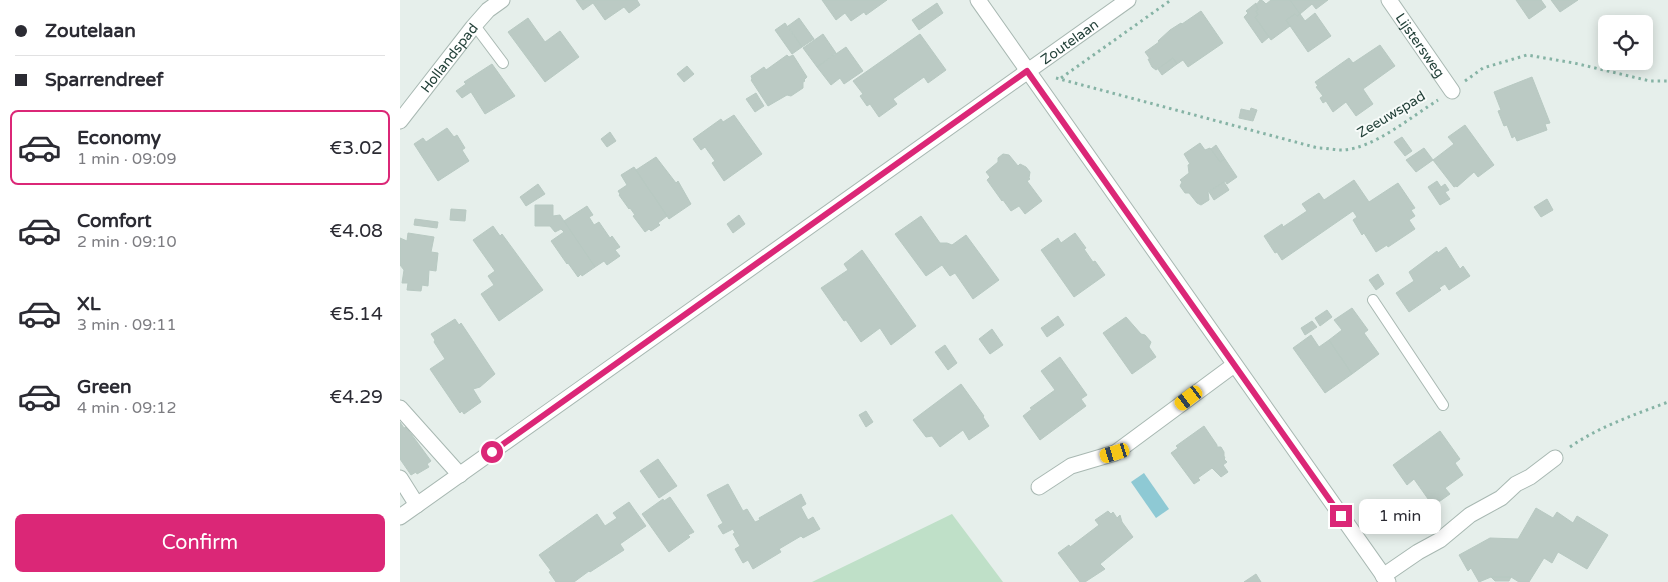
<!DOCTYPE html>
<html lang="en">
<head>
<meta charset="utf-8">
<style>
	:root { --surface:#fff; --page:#f7f7f7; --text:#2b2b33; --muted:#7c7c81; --line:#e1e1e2; --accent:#db2777 }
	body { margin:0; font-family:"Varela Round",sans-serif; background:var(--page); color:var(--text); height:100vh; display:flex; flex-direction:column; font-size:19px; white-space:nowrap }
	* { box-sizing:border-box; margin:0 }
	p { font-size:16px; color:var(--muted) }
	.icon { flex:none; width:28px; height:28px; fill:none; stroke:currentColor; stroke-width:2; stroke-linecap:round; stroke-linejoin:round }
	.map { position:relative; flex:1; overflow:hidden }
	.panel { display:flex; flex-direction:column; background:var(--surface); width:400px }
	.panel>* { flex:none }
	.hud { display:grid; align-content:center; height:110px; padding:0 15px; background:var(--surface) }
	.fabs { position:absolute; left:1198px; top:15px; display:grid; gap:10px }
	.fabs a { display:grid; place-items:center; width:55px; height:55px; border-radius:8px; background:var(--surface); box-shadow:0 2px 12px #0003; font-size:25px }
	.end { position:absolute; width:22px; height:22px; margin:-11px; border:6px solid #db2777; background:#fff; box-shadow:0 0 0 2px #fff }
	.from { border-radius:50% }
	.bubble { position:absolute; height:35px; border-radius:8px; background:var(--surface); box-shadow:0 2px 12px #0003; font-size:16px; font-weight:600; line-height:35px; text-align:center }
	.car { position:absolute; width:15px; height:30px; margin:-15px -8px; border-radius:6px; box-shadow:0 0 4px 1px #0007; background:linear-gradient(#f5c518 24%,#345 0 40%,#f5c518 0 76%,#345 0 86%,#f5c518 0) }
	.hud b { display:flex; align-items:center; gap:18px; height:48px; font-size:19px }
	.hud b+b { border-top:1px solid var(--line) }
	.hud i { width:12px; height:12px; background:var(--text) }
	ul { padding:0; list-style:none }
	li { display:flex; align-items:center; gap:15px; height:75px; margin:0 10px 8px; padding:0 5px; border:2px solid transparent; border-radius:8px }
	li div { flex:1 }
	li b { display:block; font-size:19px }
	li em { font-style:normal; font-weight:600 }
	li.selected { border-color:var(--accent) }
	li>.icon { width:45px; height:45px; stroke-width:1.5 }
	.primary-button { display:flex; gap:10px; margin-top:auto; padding:10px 15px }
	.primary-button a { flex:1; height:58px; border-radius:8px; background:var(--accent); color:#fff; font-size:20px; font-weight:600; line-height:58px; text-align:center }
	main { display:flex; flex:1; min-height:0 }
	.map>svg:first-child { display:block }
</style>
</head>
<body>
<main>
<section class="panel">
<div class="hud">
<b><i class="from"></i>Zoutelaan</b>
<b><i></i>Sparrendreef</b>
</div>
<ul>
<li class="selected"><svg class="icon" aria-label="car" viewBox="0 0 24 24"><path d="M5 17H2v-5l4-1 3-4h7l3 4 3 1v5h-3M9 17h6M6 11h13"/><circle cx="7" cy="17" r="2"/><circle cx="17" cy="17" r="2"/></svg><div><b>Economy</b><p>1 min · 09:09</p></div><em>€3.02</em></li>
<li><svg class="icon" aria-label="car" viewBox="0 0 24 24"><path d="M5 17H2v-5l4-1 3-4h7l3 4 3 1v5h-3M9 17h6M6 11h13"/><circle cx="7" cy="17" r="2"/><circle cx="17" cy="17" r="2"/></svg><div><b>Comfort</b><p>2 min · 09:10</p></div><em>€4.08</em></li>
<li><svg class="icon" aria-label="car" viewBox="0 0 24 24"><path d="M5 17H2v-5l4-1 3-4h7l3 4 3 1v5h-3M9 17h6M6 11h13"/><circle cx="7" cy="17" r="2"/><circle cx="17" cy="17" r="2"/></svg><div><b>XL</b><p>3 min · 09:11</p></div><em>€5.14</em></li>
<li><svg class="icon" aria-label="car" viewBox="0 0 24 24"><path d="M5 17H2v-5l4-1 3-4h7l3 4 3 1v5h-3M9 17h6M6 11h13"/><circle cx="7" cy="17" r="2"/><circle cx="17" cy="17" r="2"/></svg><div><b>Green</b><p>4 min · 09:12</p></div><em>€4.29</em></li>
</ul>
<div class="primary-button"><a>Confirm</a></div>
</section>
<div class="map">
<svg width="1268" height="582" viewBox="0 0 1268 582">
	<rect width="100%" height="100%" fill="#e6efeb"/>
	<path fill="#bfe0c8" d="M552,514l51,68h-191z"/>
	<path fill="#8ec9d4" d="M744,473l25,36 -13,9 -25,-36z"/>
	<path fill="#bbcac4" stroke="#b8c9c2" d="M176,0h61l3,5 -11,8 -5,-6 -19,13 -12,-17 -10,7z
		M422,0h65l-21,15 -2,-3 -13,9 -6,-8 -9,7z
		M860,0l3,1 3,3 5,-4h19l10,14 -3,2 -2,-2 -9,6 4,6 -19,14 -16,-23 3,-2 -2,-4 2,-1 -2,-5z
		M890,0h38l-12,9 -4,-5 -12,10z
		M1116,0h25l5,7 -17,12z
		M1151,0h27l-18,12z
		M537,3l6,10 -24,17 -7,-10z
		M856,3l2,7 -2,1 2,4 -3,2 14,20 -7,6 -18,-26 4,-4 -2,-2z
		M801,11l22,32 -35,24 -5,-7 -6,4 -4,-6 -17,12 -4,-3 -4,-8h2l-5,-7 14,-10 -1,-1 12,-11 11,-7 1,1z
		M915,13l16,23 -23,16 -22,-32 9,-6 2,2 3,-2 5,7z
		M128,18l17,24 15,-11 19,26 -34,25 -37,-50z
		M399,18l15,21 -12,8 -14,-21z
		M385,23l17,24 -10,7 -17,-24z
		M423,34l13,19 -19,14 -14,-19z
		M520,34l26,36 -18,13 -4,-6 -31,22 4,5 -18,13 -9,-13 -3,2 -7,-10 3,-2 -10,-13z
		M980,45l15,21 -32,23 10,15 -17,12 -10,-14 -13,10 -7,-11 -3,2 -3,-5 3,-2 -7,-9 2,-1 -3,-4 34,-24 4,5z
		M446,47l17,24 -19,13 -4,-6 -9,7 -14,-18z
		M387,55l2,2 4,-2 14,22 -3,3 1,1 -2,1v6l-12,8 -4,-1 -19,11 -17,-26 1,-1 -1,-3 13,-9 2,3z
		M773,58l4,6 -15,11 -4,-6z
		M92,64l23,32 -30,18 -14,-22 -9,6 -6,-7 10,-7 -2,-2z
		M287,66l7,8 -10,8 -7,-8z
		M1132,77l18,46 -5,1 2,6 -30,11 -2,-5 -3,2 -5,-13 -3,1 -6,-15 3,-1 -7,-18z
		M356,93l8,13 -9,6 -9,-13z
		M851,108l6,2 -4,11 -14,-3 2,-9 9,2z
		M334,115l28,39 -38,27 -12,-18 3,-2 -10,-14 -4,3 -8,-11 28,-20 2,3z
		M1065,125l29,40 -16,12 -4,-5 -17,15 -1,-1 -2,1 -21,-27 21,-16 -6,-7z
		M47,128l7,9 3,-2 8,13 -3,2 7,11 -31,20 -24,-37 9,-6 3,4z
		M210,132l6,9 -9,6 -6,-8z
		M1002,137l10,14 -7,5 -11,-14z
		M800,143l5,7 5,-2 10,14 5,-3 12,18 -10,7 -2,-3 -17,11 1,8 -8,5 -4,-2 -8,-10h-4l-5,-7 2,-4 -2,-2 9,-7 -1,-8 2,-1 -6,-10z
		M816,145l9,14 -5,3 -9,-13z
		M1024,148l9,12 -17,12 -10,-12z
		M603,154l6,1 9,11 2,-2 6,3 4,5 -1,6 1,1 -3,2 15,20 -17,13 -6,-8 -8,5 -8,-11 -1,1 -15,-21 3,-3 -4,-5 12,-10v-4z
		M256,157l20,26 2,-2 13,23 -22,15 -33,-49z
		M234,167l33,49 -9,7 2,2 -9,6 -2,-2 -4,3 -12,-16 2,-1 -5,-7 -1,1 -10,-14 1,-1 -2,-3 9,-6 -6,-10z
		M954,180l15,22 29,-19 17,25 -4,2 4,6 -6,4 6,9 -27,18 -1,-2 -11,7 -12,-19 -2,2 -9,-15 4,-3 -4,-6 -71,49 -5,-8 -2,1 -11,-17 18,-12 1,3 24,-16 -5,-7 17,-11 5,7z
		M1037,181l4,6 4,-3 4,6 -4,2 5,7 -10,6 -12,-18z
		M824,182l5,8 -15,10 -5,-8z
		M138,184l7,10 -19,12 -6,-9z
		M1147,199l6,11 -12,7 -7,-10z
		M135,205h18v11l7,-1 2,3 33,49 -13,9 -1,-2 -3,3 -10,-14 -1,1 -16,-23 13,-9 -3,-3 -6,3 -5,-6h-15z
		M187,206l6,9 -4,2 5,8 5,-3 11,16 2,-2 8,11 -5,3 5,6 -13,9 -3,-4 -9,6 -31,-46z
		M51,209l15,1 -1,11 -15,-1z
		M339,215l6,9 -12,9 -6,-9z
		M521,216l19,27h7l5,2 14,-10 33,45 -26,19 -18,-26 -5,3 -8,-11 -16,11 -31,-42z
		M15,219l23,3 -1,6 -23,-3z
		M93,226l7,10 2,-2 41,56 -44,31 -18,-27 13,-9 -6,-9 7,-5 -22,-31z
		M8,233l26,4 -3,15 7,1 -2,18 -7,-1 -1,16 -6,-1 -1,6 -14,-1 1,-7h-6l2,-13 -4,-5v-27l7,3z
		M675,233l11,15 -2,1 9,13 2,-1 10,14 -31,22 -33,-47 17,-12 3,5z
		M1046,247l14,22 3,-3 7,10 -21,14 -4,-6 -6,4 2,2 -32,22 -13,-19 18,-12 -5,-9 28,-21 1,2z
		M462,250l54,76 -25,19 -11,-17 -19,14 -15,-22 -2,1 -23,-33 27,-18 -4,-6z
		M978,274l6,10 -8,6 -7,-10z
		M952,308l16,22 -4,3 15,21 -27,20 -23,-34 13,-10 -8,-10z
		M927,310l5,7 -12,9 -5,-8z
		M658,316l6,9 -17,12 -6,-9z
		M726,317l15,17 4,1 6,7 -2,5 7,10 -24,17 -29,-41z
		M55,319l4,6 2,-2 34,51 -15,13 -7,2 8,13 -17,12 -2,-3 -2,2 -30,-44 15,-10 -11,-17 1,-2 -4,-6z
		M912,321l5,6 -12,8 -4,-7z
		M592,329l11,16 -13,9 -11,-15z
		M911,335l8,12 10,-7 23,34 -27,19 -32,-45z
		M545,345l12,18 -9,7 -13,-18z
		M660,357l27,38 -6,4 5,7 -46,34 -17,-24 9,-7 -2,-1 25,-18 -14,-19z
		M561,384l23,32 -1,1 6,9 -20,14 -6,-10 -23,17 -8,-11 -6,1 -13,-17z
		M466,411l7,11 -7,5 -7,-12z
		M0,422l4,6 2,-1 25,34 -4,3 2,3 -12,7 -1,-2 -5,3 -11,-16z
		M804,426l13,19v2h4l3,5v4l1,2 -1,1 3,3 -4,3 5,7 -7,5 -9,-9 -14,10 2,2 -6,4 -23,-31 7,-5 -2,-2z
		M1040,431l20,28 -5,4 8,12 -18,13 5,6 -17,12 -19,-27 -7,6 -14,-20z
		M258,459l19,27 -18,12 -19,-27z
		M328,484l15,27 4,-2 8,13 5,-2 -1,-2 42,-24 5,10 -5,3 7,13 5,-3 7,12 -17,9 -2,-2 -22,13 2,3 -28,17 -5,-9 -5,3 -8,-14 5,-3 -7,-12 2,-1 -2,-4 -10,5 -5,-8 5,-3 -16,-28z
		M270,497l24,35 -6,3 2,2 -21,15 -27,-38 21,-15 1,2z
		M229,502l17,24 -26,18 4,6 -34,22 -1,-1 -15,11h-18l-7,-10 2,-1 -12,-16 58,-41 8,12 12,-8 -4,-5z
		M1136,508l17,10 4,-6 16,11 4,-7 31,19 -21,34 -29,-17 -6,11 -8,-5 -15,24h-10l-8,-5h-20l-12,5 -8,-14 -3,3 -9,-16 31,-17 28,1z
		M708,511l3,3 2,-2 4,6 3,-3 2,7 11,15 -33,27 5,5 -20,13h-5l-22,-29 11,-8 1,2 29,-22 -4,-5z
		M856,574l5,8h-17z
		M1091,577h20l-2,4h-14z"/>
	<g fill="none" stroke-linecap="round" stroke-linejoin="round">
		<g stroke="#a8b8b2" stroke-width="12">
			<path id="service" d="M73,27l6,4 24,32
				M973,300l70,105"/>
		</g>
		<g stroke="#a8b8b2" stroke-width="17">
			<g id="minor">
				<path d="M578,0l410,582"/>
				<path id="s1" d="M989,0l63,91"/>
				<path id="s2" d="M0,121l73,-94 15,-17 14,-10"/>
				<path d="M0,408l60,67"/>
				<path d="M0,478l17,27"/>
				<path d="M639,487l32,-21 44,-13 119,-88"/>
				<path d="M983,576l35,-24 22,-12 30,-25 31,-17 15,-14 14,-7 25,-19"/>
			</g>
		</g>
		<g stroke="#a8b8b2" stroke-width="17">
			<g id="tertiary">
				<path id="s3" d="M0,517l728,-517"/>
			</g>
		</g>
		<path stroke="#86b3a5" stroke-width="3" stroke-dasharray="2.5 4" stroke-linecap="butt" d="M656,78l262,70c8,0 16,2 24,2 31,-1 69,-33 96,-50
			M661,78l110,-78
			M1065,81l18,-13 44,-13 47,8 76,18h18
			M1170,447c30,-21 64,-32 98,-45"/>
		<use href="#service" stroke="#fff" stroke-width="10"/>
		<use href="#minor" stroke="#fff" stroke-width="15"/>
		<use href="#tertiary" stroke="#fff" stroke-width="15"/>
	</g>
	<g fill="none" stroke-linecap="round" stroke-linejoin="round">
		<path stroke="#db2777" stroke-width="6" d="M92,452l535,-381 314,445"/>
	</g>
	<g text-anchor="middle" stroke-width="4" stroke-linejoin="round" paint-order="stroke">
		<g font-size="14" fill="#24423a" stroke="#f7fbf9">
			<text dy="5" stroke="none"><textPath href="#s3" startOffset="821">Zoutelaan</textPath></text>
			<text dy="5" stroke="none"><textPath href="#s1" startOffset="55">Lijstersweg</textPath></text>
			<text dy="5" stroke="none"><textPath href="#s2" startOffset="80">Hollandspad</textPath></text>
			<text transform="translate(991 114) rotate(-31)" y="5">Zeeuwspad</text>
		</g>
	</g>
</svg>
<div class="fabs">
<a><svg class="icon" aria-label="locate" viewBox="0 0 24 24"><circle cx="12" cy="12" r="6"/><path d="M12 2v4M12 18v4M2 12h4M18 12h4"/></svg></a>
</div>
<i class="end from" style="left:92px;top:452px"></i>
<i class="end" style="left:941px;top:516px"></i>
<div class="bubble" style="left:959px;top:499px;width:82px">1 min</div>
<i class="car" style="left:789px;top:398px;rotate:233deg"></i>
<i class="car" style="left:715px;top:453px;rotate:253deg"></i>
</div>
</main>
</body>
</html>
